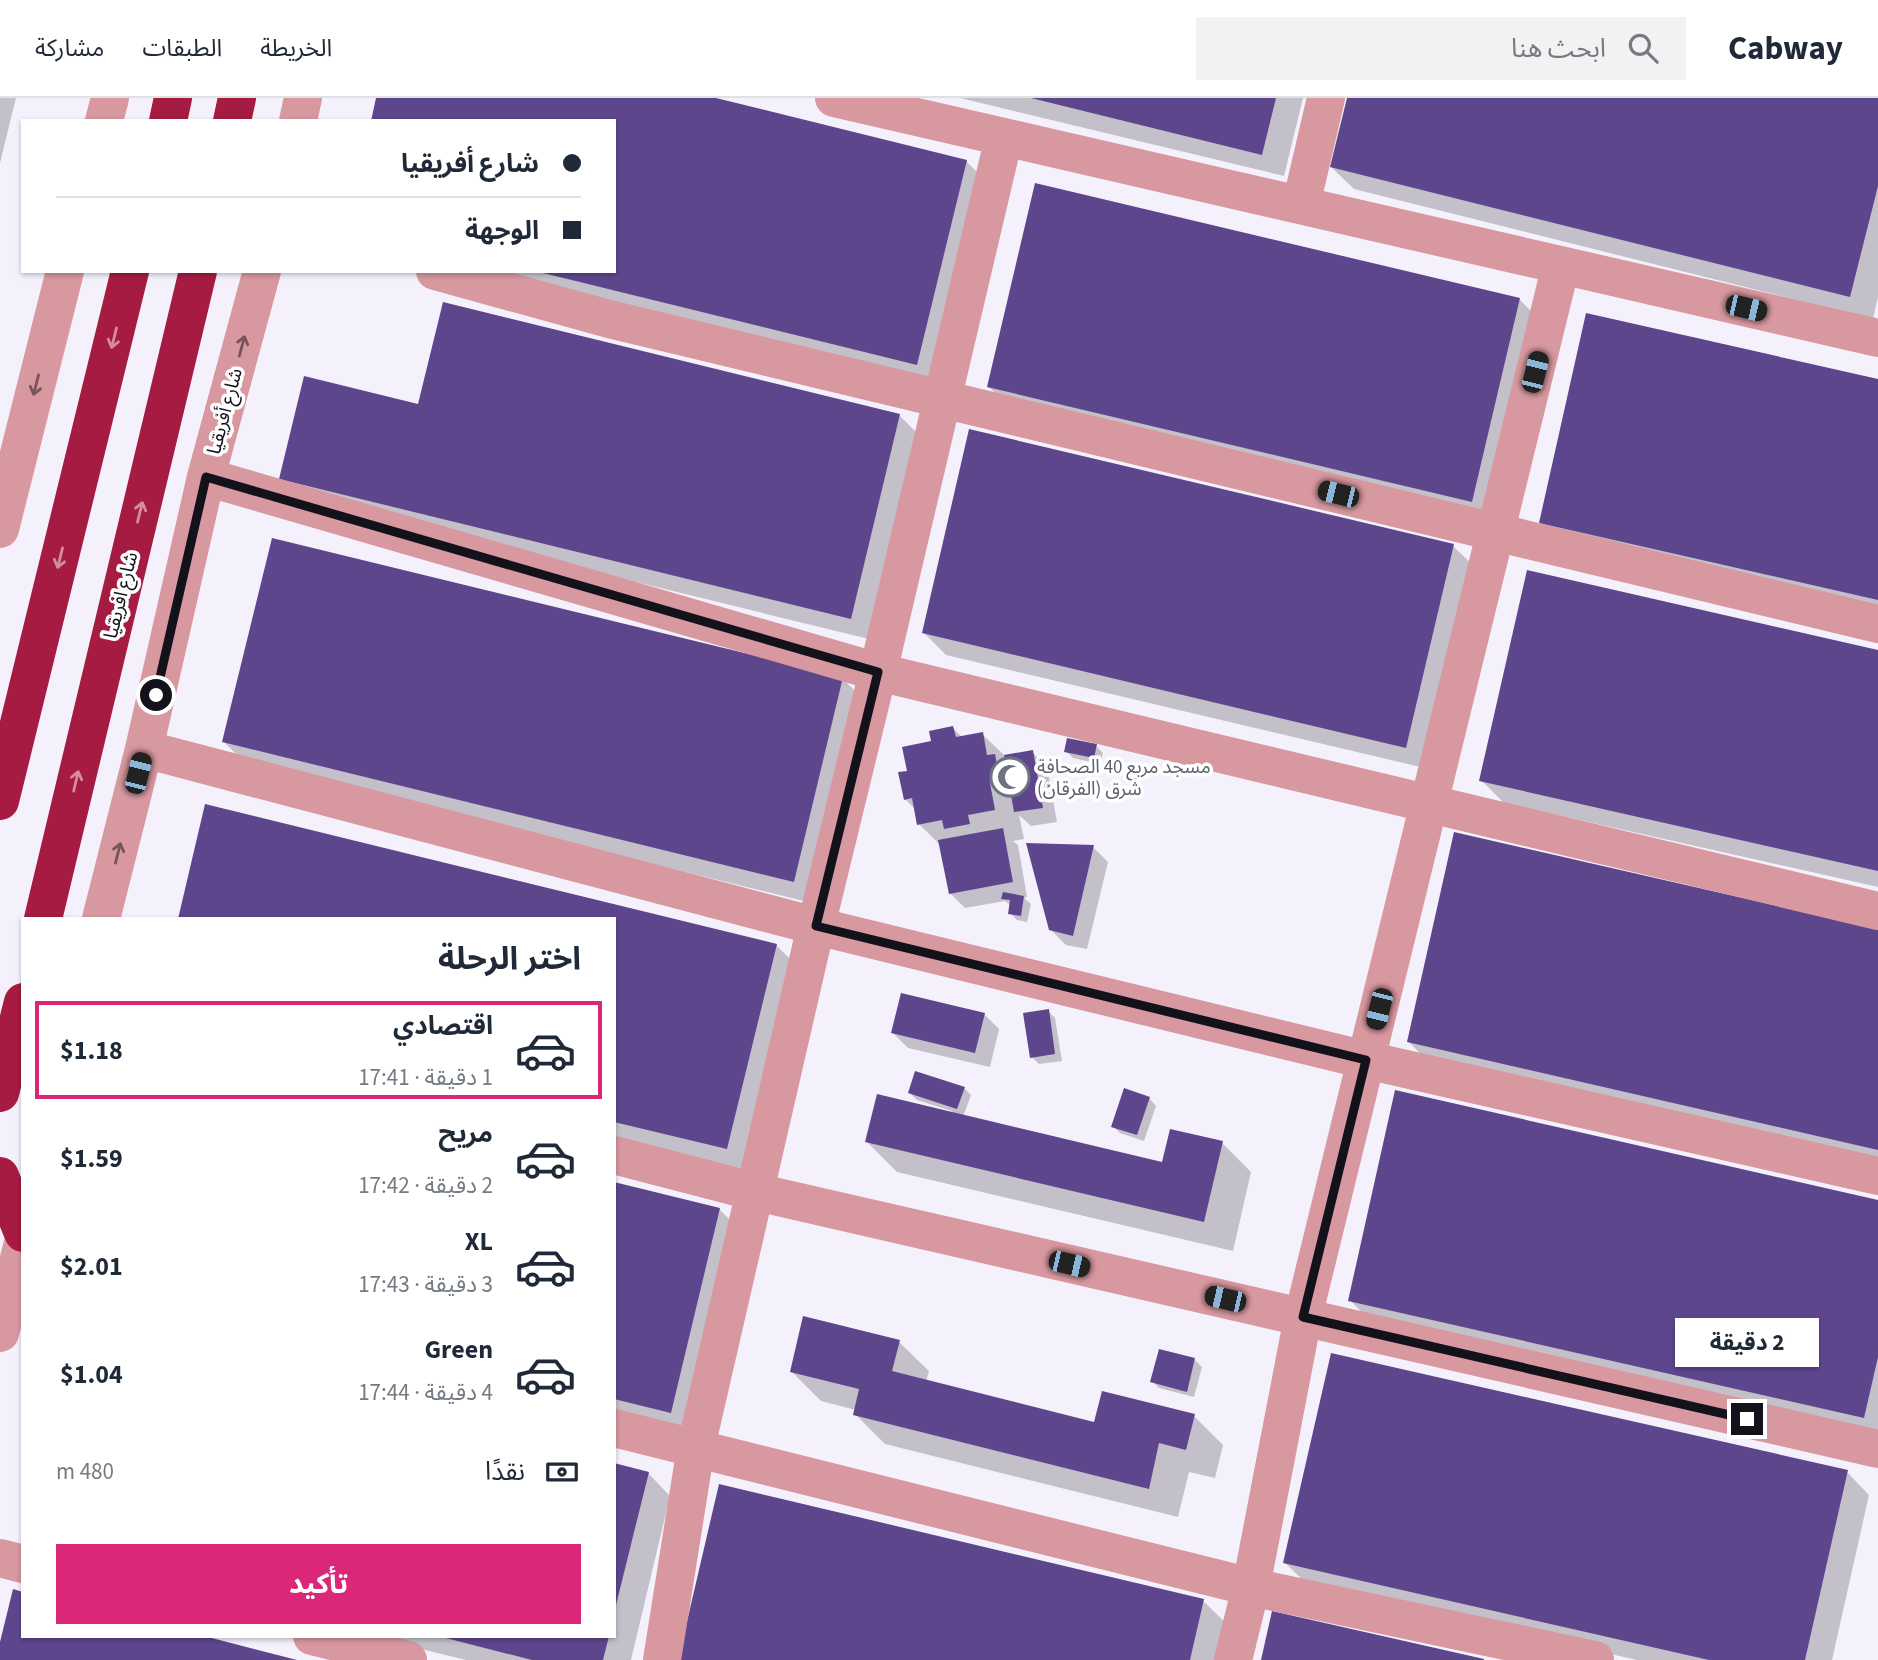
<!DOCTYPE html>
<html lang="ar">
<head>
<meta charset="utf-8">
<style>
	:root { --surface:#fff; --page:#f2f2f3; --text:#1f2937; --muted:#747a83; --line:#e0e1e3; --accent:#db2777 }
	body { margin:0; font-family:"Source Sans 3","Noto Sans Arabic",sans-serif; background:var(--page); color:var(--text); direction:rtl; height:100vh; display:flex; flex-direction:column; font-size:26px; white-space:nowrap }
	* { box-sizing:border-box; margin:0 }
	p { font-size:23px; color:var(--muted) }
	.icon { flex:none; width:38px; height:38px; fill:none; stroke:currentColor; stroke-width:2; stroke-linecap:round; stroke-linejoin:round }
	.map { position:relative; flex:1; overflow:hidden; direction:ltr }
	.side { position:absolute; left:21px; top:819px; width:595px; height:721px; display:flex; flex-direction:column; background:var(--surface); border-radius:0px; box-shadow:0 2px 5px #0004; direction:rtl }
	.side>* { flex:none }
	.banner { position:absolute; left:21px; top:21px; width:595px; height:154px; border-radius:0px; box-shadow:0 2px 5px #0004; direction:rtl; display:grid; align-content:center; height:154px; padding:0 35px; background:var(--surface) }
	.end { position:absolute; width:32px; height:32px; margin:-16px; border:9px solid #13111a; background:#fff; box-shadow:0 0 0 4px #fff }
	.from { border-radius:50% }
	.bubble { position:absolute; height:49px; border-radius:0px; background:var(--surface); box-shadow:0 2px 5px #0004; font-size:23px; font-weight:700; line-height:49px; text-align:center; direction:rtl }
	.car { position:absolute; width:21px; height:42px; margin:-21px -10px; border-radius:9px; box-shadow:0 0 5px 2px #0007; background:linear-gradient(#222 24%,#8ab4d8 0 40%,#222 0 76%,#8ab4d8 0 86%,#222 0) }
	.banner b { display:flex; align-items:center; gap:24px; height:66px; font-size:26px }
	.banner b+b { border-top:2px solid var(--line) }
	.banner i { width:18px; height:18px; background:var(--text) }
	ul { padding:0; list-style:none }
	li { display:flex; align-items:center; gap:21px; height:98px; margin:0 14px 10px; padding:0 21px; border:4px solid transparent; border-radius:0px }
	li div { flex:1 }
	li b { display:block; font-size:26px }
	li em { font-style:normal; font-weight:700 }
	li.active { border-color:var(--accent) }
	li>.icon { width:63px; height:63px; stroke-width:1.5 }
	h2 { padding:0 35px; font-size:32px; line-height:84px }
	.pay { display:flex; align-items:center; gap:18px; height:77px; padding:0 35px; font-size:26px }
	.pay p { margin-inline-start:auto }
	.primary-button { display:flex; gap:14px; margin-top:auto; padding:14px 35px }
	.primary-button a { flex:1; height:80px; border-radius:0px; background:var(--accent); color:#fff; font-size:28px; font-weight:700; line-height:80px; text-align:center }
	header { display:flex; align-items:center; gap:42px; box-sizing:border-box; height:98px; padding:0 35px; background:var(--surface); border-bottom:2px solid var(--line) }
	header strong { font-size:33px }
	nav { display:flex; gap:38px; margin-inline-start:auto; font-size:24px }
	.search { width:490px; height:63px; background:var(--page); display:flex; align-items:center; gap:18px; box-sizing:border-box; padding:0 24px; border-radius:0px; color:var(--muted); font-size:26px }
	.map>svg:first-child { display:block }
</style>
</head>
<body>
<header>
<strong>Cabway</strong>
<div class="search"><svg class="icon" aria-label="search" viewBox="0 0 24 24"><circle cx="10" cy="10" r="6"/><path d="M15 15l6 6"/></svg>ابحث هنا</div>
<nav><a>الخريطة</a><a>الطبقات</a><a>مشاركة</a></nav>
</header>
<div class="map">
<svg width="1878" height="1562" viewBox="0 0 1878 1562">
	<rect width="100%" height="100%" fill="#f4f1fd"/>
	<path fill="#0003" d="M0,0h16l-16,65z
		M378,0h329l259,63 23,23 -49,202 -471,-115h145v-150z
		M960,0h343l-19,78z
		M1349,0h529v199l-5,22 -519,-130 -23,-22z
		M1519,201l23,23 -47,201 -483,-114 -23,-22z
		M1878,283v235l-315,-71 -22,-23z
		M419,309l480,8 23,23 -49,202 -569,-139 -23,-23z
		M1453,448l23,22 -47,201 -483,-114 -22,-22z
		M1878,554v235l-374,-84 -23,-23z
		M843,581l22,22 -49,203 -569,-139 -23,-23z
		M953,630l9,9 20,-3 23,22 27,-4 15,15 10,55 -26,4 -12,-11 5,24 -11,2 5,4 9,52 -3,1 7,6 -4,18 -10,-2 -7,-7v-8l-5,-4 -40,7 -15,-15 -9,-47 -22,-22 -3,-14 -11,-11 4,-26 24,-30z
		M1096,648l7,7 -3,11 -27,-6 -7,-7z
		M207,709l569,138 23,23 -49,203 -136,-33v-219z
		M1093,749l15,15 -21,87 -21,-4 -15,-15z
		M1878,832v236l-447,-101 -22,-23z
		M1048,913l7,7 7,43 -23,3 -7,-7z
		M984,916l15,15 -9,38 -82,-19 -15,-15z
		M964,990l7,7 -8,22 201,47 58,-21 29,29 -18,79 -336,-79 -30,-30 84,-28 1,-3 -35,-11 -7,-7z
		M1149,1000l7,8 -12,35 -24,-8 -7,-7z
		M614,1086l105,25 23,23 -49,202 -79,-19z
		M1878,1104v235l-506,-114 -22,-23z
		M899,1244l30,29 -3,11 169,42 99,-8 29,29 -8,33 -26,-6 -11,45 -293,-73 -30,-30 1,-4 -35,-9 -29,-29z
		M1160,1253l35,9 7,7 -8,30 -35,-9 -7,-7z
		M614,1367l34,8 22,23 -39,164h-165l-98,-24h246z
		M1847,1374l22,23 -37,165h-195l-329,-75 -23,-22z
		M1203,1503l23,22 -9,37h-537z"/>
	<path fill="#5e468d" d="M376,0h340l251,62 -50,205 -378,-93 75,-1v-150h-243z
		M1031,0h245l-14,57z
		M1347,0h531v88l-28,111 -520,-130z
		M1035,85l485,115 -48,204 -485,-115z
		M443,204l457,112 -49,205 -572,-140 25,-103 114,28z
		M1586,215l292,66v221l-339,-77z
		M969,331l485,115 -48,204 -484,-115z
		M272,440l571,139 -49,205 -572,-140z
		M1527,472l351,80v221l-399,-90z
		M953,628l3,11 27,-5 4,23 8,-1 5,27 -10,2 5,27 -27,5 2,9 -26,5 -2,-9 -25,5 -5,-27 -8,2 -6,-28 9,-1 -5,-24 29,-6 -2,-10z
		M1067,640l30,6 -3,14 -30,-6z
		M1033,652l10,58 -29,4 -10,-57z
		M205,706l572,140 -50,205 -113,-27v-203h-436z
		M1003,730l10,54 -64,12 -11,-54z
		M1454,734l424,97v221l-471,-108z
		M1026,745l68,2 -21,91 -24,-6z
		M1003,794l21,4 -3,20 -13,-2 2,-14 -9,-1z
		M901,895l84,20 -10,40 -84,-20z
		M1049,911l6,45 -25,4 -7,-45z
		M915,973l50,16 -8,22 -49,-16z
		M1124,990l26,9 -13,38 -26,-8z
		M1395,992l483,110v157l-14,61 -516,-117z
		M877,996l285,68 8,-33 53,12 -19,81 -339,-80z
		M614,1084l106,26 -49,205 -57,-14z
		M803,1218l97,24 -8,31 202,51 8,-31 93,23 -9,36 -27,-7 -10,46 -296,-74 6,-26 -69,-17z
		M1159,1251l36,9 -8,34 -37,-10z
		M1331,1255l517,117 -43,190h-96l-426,-97z
		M614,1365l35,9 -34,137h-1z
		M719,1386l485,115 -14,61h-512z
		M13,1491l10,3v44h181l93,24h-297v-18z
		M1272,1513l212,48v1h-223z
		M438,1538h171l-6,24h-71z"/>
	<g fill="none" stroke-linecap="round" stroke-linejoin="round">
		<path stroke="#d8989f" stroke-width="38" d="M834,0l1044,240
			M104,23l6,-23
			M298,23l5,-23
			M1301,107l25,-107
			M435,173l174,48 1269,305
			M206,379l672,195 1000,239
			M0,431l65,-258
			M144,651l672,177 550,134 512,116
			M101,821l43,-170 62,-272 56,-206
			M614,1057l142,37 1122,257
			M0,1235l23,-90
			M614,1330l637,159 344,73
			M0,1460l23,6
			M312,1538l96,24
			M662,1562l34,-213 120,-521 62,-254 126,-535
			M1233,1562l18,-73 52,-270 258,-1052"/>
		<path stroke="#a61b41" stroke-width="38" d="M168,23l5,-23
			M232,23l5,-23
			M0,703l130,-530
			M43,821l155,-648
			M0,995l23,-91
			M0,1078l23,57"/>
	</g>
	<defs><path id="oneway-shaft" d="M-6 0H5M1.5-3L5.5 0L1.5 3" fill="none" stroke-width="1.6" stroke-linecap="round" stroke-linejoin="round" transform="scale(1.75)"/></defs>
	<g stroke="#d28da0">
		<use href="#oneway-shaft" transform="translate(114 240) rotate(104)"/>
		<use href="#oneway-shaft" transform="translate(140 414) rotate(-76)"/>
		<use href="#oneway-shaft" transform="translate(60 460) rotate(104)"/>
		<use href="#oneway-shaft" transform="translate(76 683) rotate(-77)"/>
	</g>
	<g stroke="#76545c">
		<use href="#oneway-shaft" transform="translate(242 248) rotate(-75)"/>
		<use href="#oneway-shaft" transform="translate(36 287) rotate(104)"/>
		<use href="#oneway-shaft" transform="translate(118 755) rotate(-76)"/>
	</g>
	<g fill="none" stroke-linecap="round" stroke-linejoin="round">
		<path stroke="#13111a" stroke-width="9" d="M156,597l50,-218 672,195 -62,254 550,134 -63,257 444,102"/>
	</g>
	<defs>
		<g id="mosque-ring" transform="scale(2.0125)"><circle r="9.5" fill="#fff" stroke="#6b7280" stroke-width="1.5"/><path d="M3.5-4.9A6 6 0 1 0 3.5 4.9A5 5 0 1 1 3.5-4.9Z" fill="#6b7280"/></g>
	</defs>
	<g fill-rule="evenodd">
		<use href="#mosque-ring" x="1010" y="679"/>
	</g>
	<g text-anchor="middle" stroke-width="7" stroke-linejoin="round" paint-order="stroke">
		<g font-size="19" fill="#13111a" stroke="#fff">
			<text transform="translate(224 313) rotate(-75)" y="7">شارع أفريقيا</text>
			<text transform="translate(120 497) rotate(-76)" y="7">شارع افريقيا</text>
		</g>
		<g font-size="19" fill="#5b616d" stroke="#fff" text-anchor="start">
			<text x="1037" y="675">مسجد مربع 40 الصحافة<tspan x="1037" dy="22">شرق (الفرقان)</tspan></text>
		</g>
	</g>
</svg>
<i class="end from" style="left:156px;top:597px"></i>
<i class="end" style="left:1747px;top:1321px"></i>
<div class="bubble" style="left:1675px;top:1220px;width:144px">2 دقيقة</div>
<i class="car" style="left:1746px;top:210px;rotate:103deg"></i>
<i class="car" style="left:1535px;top:274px;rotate:14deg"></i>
<i class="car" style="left:1338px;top:396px;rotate:284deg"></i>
<i class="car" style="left:138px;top:675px;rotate:14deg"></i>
<i class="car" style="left:1379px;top:911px;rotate:194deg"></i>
<i class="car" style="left:1069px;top:1166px;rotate:103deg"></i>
<i class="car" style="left:1225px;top:1201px;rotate:283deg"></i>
<div class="banner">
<b><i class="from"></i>شارع أفريقيا</b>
<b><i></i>الوجهة</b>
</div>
<section class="side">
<h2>اختر الرحلة</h2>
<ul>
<li class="active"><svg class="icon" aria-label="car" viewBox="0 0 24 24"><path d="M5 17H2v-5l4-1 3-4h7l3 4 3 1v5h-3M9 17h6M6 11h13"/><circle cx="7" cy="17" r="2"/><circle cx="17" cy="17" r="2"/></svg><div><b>اقتصادي</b><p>1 دقيقة · 17:41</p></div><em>$1.18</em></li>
<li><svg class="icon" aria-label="car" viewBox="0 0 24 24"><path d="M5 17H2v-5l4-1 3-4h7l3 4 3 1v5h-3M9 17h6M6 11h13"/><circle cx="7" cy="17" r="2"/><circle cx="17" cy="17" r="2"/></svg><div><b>مريح</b><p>2 دقيقة · 17:42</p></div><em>$1.59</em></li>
<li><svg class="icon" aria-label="car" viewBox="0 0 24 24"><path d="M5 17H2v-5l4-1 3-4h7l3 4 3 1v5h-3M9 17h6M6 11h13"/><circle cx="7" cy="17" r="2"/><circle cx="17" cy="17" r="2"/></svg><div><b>XL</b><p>3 دقيقة · 17:43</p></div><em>$2.01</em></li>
<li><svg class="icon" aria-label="car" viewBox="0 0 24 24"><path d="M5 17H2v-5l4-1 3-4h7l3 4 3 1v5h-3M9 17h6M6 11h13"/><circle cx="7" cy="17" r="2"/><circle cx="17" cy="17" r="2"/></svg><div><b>Green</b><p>4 دقيقة · 17:44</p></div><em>$1.04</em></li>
</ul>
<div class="pay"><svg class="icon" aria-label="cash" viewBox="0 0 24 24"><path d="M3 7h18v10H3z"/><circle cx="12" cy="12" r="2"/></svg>نقدًا<p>480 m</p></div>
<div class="primary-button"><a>تأكيد</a></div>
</section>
</div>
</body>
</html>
